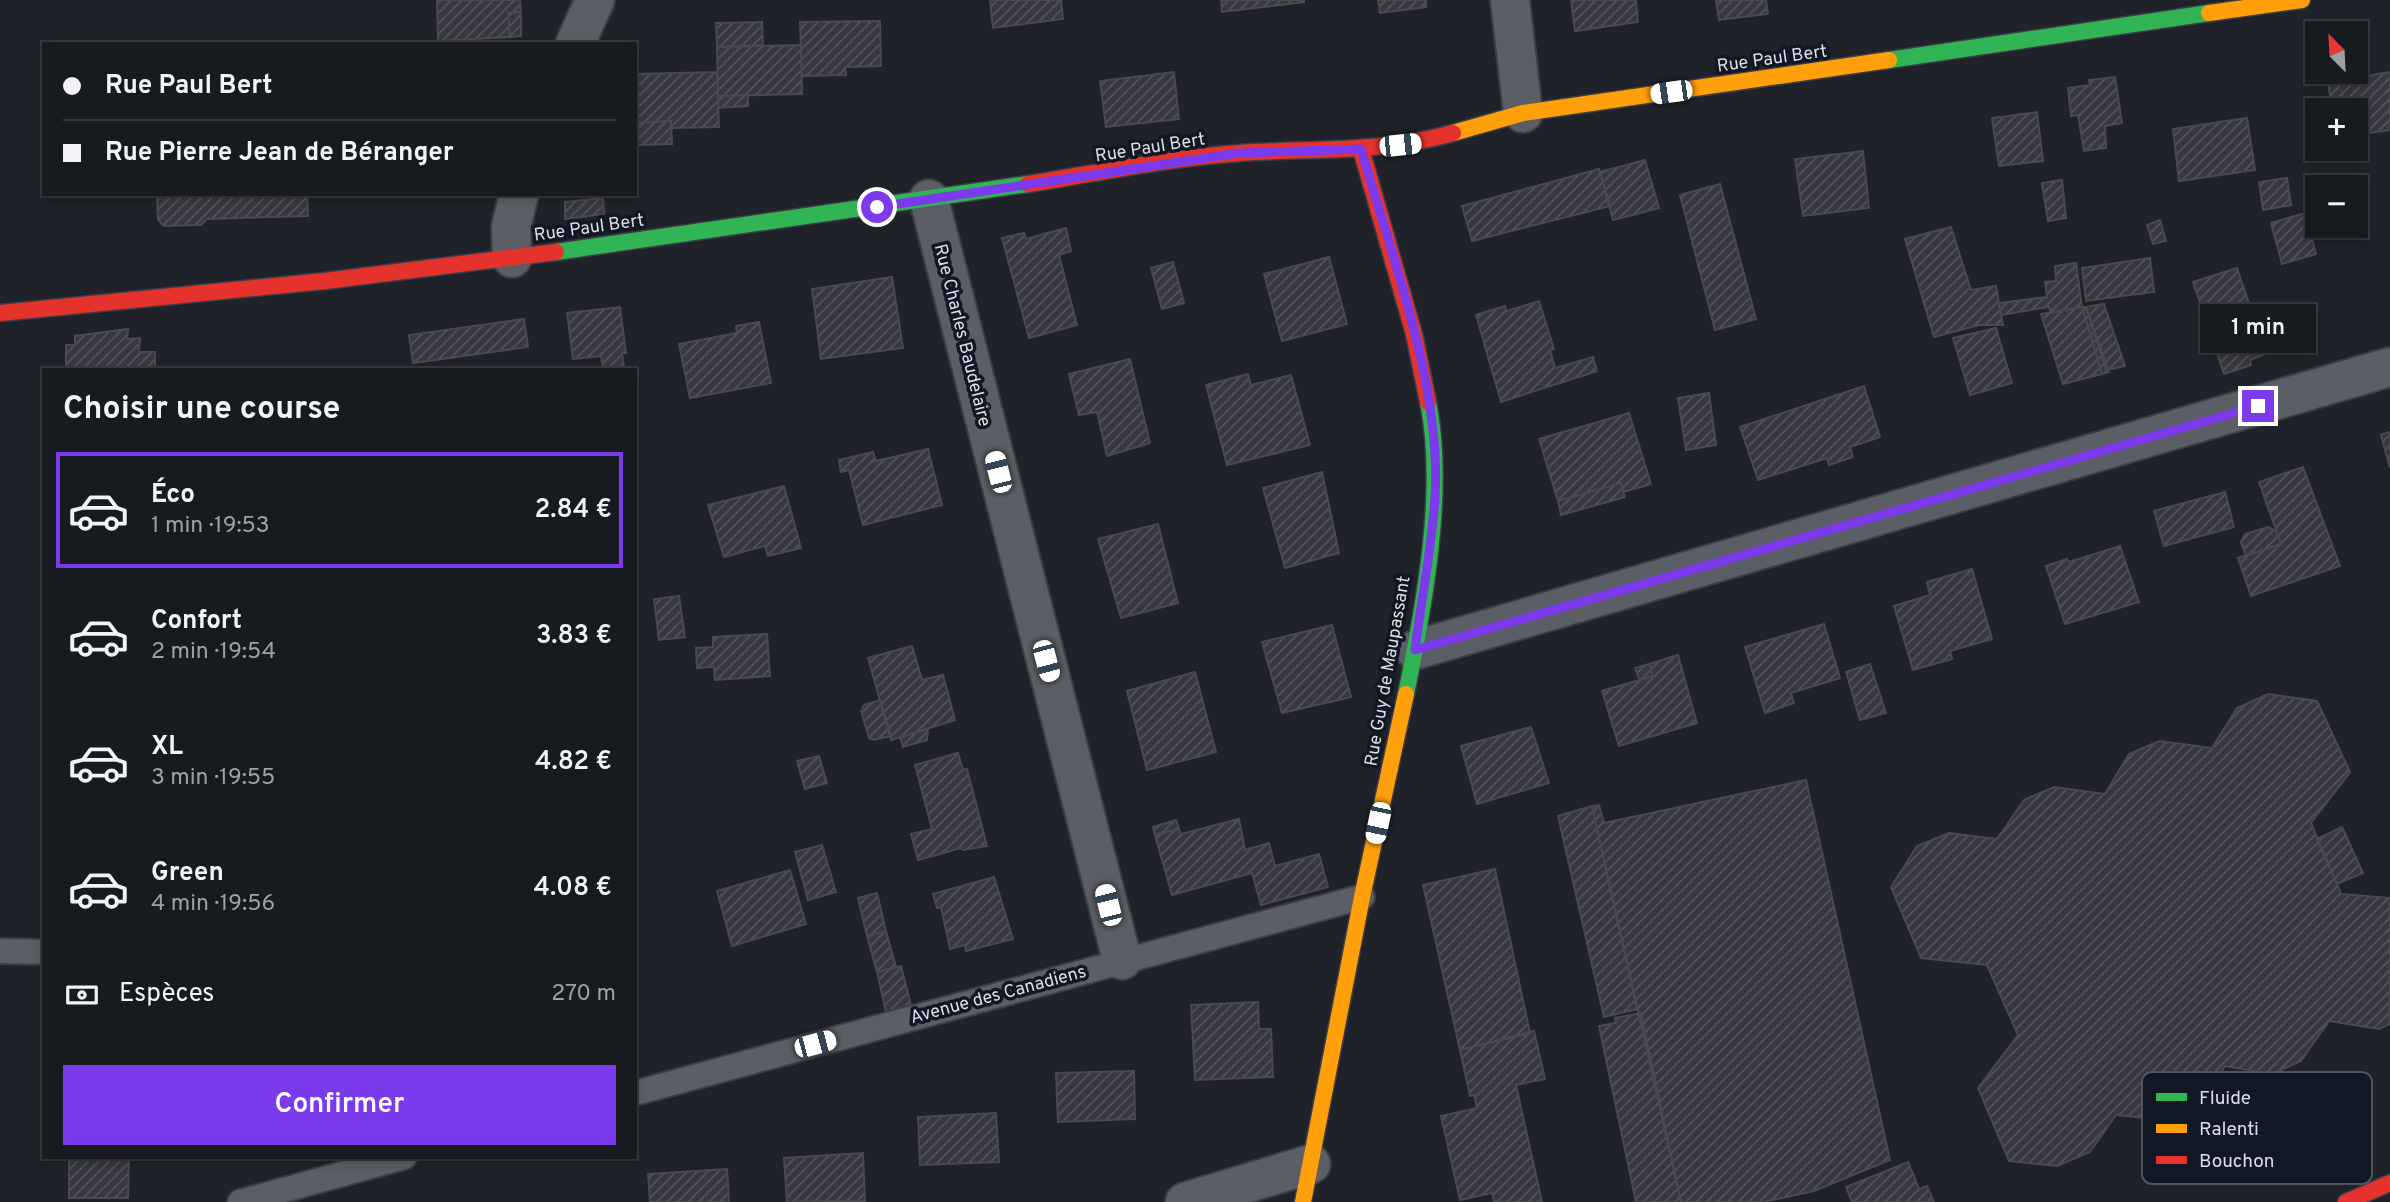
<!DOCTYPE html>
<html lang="fr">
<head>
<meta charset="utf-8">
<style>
	:root { --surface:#171a1f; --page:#202328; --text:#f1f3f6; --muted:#9ea1a4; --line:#36383d; --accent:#7c3aed }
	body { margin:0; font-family:Overpass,sans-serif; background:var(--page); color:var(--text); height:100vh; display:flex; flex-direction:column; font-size:26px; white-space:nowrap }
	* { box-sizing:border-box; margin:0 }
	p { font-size:23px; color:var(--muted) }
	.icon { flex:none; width:38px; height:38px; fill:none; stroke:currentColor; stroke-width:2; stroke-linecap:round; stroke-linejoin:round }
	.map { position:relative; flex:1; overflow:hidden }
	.drawer { position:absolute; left:42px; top:368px; width:595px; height:791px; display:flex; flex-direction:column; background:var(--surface); border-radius:0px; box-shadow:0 4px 10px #0003,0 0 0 2px var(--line) }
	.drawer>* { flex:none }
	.hud { position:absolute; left:42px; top:42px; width:595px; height:154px; border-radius:0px; box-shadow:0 4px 10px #0003,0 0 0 2px var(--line); display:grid; align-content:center; height:154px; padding:0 21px; background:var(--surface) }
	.needle { width:46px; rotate:336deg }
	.fabs { position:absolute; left:2305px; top:21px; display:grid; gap:14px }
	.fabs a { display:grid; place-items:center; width:63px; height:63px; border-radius:0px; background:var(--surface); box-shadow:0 4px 10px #0003,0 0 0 2px var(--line); font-size:35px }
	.end { position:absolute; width:32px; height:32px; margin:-16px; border:9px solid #7c3aed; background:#fff; box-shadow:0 0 0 4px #fff }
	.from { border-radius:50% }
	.bubble { position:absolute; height:49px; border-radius:0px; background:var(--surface); box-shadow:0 4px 10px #0003,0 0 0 2px var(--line); font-size:23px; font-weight:600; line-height:49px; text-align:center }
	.car { position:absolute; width:21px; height:42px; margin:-21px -10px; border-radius:9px; box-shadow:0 0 5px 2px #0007; background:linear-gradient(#fff 24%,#345 0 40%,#fff 0 76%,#345 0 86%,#fff 0) }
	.hud b { display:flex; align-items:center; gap:24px; height:66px; font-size:26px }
	.hud b+b { border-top:2px solid var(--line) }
	.hud i { width:18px; height:18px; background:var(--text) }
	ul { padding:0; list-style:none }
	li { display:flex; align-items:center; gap:21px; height:116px; margin:0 14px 10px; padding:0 7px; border:4px solid transparent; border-radius:0px }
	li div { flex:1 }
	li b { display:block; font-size:26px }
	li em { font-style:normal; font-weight:600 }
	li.active { border-color:var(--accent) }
	li>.icon { width:63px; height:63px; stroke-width:1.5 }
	h2 { padding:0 21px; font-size:32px; line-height:84px }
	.pay { display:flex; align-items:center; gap:18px; height:77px; padding:0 21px; font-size:26px }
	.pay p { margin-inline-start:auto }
	.cta { display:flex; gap:14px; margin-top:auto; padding:14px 21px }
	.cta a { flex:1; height:80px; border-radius:0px; background:var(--accent); color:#fff; font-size:28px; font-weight:600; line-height:80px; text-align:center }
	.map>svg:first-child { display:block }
</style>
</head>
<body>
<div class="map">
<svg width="2390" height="1202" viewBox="0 0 2390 1202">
	<defs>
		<pattern id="building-hatch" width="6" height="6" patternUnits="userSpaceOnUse" patternTransform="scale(1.75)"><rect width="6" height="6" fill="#383740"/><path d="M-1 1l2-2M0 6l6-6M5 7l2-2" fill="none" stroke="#54545c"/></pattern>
	</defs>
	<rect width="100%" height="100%" fill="#1f2229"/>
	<path fill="url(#building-hatch)" stroke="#494a50" stroke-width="2" d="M437,0h83l1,12 -13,1 2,24 -72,4z
		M990,0h71l2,19 -70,9z
		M1221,0h83v2l-82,10z
		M1378,0h48v7l-46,6z
		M1571,0h65l2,22 -63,9z
		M1716,0h50l2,14 -49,6z
		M521,12v24l-11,1 -2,-24z
		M880,21l1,45 -36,1 1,8 -44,1 -2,-54z
		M762,22l1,23 -46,2 -1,-24z
		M801,45l1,49 -84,2 -1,-49z
		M717,72l2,55 -48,1v-7l-35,2 -1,-49z
		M1174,72l5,47 -73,8 -6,-46z
		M2390,72v58l-34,5v-25h-24l-4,-28z
		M2115,77l7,46 -17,3 1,22 -22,3 -6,-36 -7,1 -3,-28 22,-3 -1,-5z
		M748,95v11l-30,2v-12z
		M2037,112l6,49 -44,5 -7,-48z
		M2247,118l8,52 -76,11 -6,-52z
		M671,121l1,23 -36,1v-22z
		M1863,151l6,57 -66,8 -8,-57z
		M1645,160l14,48 -46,12 -13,-48z
		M1599,169l11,37 -138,35 -10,-35z
		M2287,178l4,27 -28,5 -4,-28z
		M2062,180l4,38 -18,3 -6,-38z
		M1720,184l36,135 -41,11 -35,-135z
		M157,194h150l1,22 -101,3 -6,6 -37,1 -6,-6z
		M603,198l1,16 -39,5v-17z
		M2305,213l11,41 -34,10 -11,-41z
		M2160,220l6,21 -13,3 -6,-19z
		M1951,227l20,63 25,-4 7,39h-24l-45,12 -29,-98z
		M1066,228l5,23 -12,4 18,70 -48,13 -27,-100 22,-5 2,6z
		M1329,257l18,67 -65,17 -18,-67z
		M2150,258l4,34 -68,9 -4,-33z
		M1173,262l11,41 -22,6 -11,-41z
		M2076,263l6,44 -31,6 -2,-6 -48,8 -2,-12 48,-6 -2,-15 11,-1 -1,-15z
		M2237,268l29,86 -16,6 1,5 -27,9 -31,-92z
		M892,277l11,71 -82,11 -9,-70z
		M1539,301l15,48 -4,1 5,18 38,-11 4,14 -96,31 -25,-87 29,-9 2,5z
		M2104,304l21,62 -19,4 -20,-63z
		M620,307l6,46h-4l2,15 -21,1 -2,-13 -28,3 -6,-46z
		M2082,307h4l23,65 -7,2z
		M2082,307l20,67 -39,10 -22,-70z
		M524,319l4,28 -115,16 -4,-28z
		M759,322l12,61 -81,15 -11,-54 58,-11 -1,-7z
		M1996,328l16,55 -42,12 -17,-57z
		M128,329l-1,10 13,-1 -1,14h16v17h-89v-24h9v-9z
		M1130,359l20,84 -43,13 -10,-44 -18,3 -10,-41z
		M1248,374l3,11 40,-10 19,70 -83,20 -21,-80z
		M1864,386l16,51 -30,10 3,10 -24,8 -2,-7 -69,22 -18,-53z
		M1709,393l7,52 -30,5 -8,-52z
		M1629,413l22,71 -28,8 -2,-9 -63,18 -19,-62z
		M2390,432v36l-9,-33z
		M928,449l14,56 -79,20 -14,-55 -8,2 -2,-12 34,-8 3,9z
		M2303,467l37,99 -89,30 -13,-38 43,-14 -22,-62z
		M1322,472l17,81 -54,15 -22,-80z
		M1621,483l4,14 -64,18 -3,-14z
		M784,486l17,62 -33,8 -3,-10 -41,11 -16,-52z
		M2225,492l9,35 -70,19 -10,-35z
		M1158,524l20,79 -57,15 -23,-79z
		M2268,527l8,4 5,13 -35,12 -5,-14 4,-8z
		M2120,546l19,56 -74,22 -19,-58 21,-7 2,3z
		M1972,569l20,70 -42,12 2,8 -39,11 -19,-64 36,-11 -3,-13z
		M679,596l6,41 -26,3 -5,-41z
		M1824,624l16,54 -49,15 3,10 -29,10 -20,-66z
		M1332,625l19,72 -69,16 -20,-71z
		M767,634l3,42 -55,4 -1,-13 -17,1 -1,-20 17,-1v-10z
		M912,646l10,34 21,-5 12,45 -64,20 -23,-82z
		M1678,655l19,68 -78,23 -17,-55 51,-15 -4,-12z
		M1649,664l4,12 -14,3 -4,-11z
		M1870,664l16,49 -26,7 -14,-48z
		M1195,672l21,80 -69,18 -20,-79z
		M2268,694l49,7 33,71 -39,51 30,71 49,4v126l-11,5 -50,-8 -28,40 -29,13 -47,-8 -26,40 -35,14 -48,-5 -26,37 -33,14 -48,-5 -31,-73 40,-53 -31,-70 -66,-7 -30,-71 26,-41 32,-13 48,6 27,-39 30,-13 51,7 24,-40 30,-13 53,7 25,-40z
		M880,700l11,36 -17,4 -5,-2 -8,-27 3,-6z
		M1531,727l18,56 -72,21 -16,-58z
		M928,729l-1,11 -24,7 -3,-10z
		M958,753l5,17 4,-1 20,77 -24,4 -2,-2 -43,12 -7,-26 21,-5 -17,-64z
		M819,756l8,27 -22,6 -8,-28z
		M1806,780l84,380 -76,31 -50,11h-83l-89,-396 7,-1 5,18z
		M1592,806l45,203 -33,8 -46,-201z
		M1239,819l6,31 24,-7 6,23 44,-12 9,33 -67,18 -9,-32 -80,22 -17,-60 24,-6 2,5z
		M1176,820l3,9 -24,6 -2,-8z
		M2342,827l21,46 -26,11 -20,-45z
		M822,845l14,47 -28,8 -13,-48z
		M1495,869l35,164 -70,17 -37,-165z
		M790,870l16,54 -74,22 -15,-55z
		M994,877l19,62 -47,12 -1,-6 -15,4 -9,-42 -4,1 -4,-14z
		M877,893l9,38 -19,5 -9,-38z
		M886,931l10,36 -19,5 -10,-36z
		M901,966l10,39 -25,7 -9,-40z
		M1258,1002l1,27h12l2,48 -78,3 -4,-75z
		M1641,1013l40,189h-45l-37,-176 17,-3 -1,-5z
		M1534,1031l11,48 -29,6 26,117h-48l-2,-9 -32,7 -19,-84 36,-8 -3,-13 -4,1 -10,-46z
		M1134,1071l1,48 -77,3 -2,-49z
		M996,1113l3,49 -79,3 -2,-48z
		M863,1153l2,48 -78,1 -3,-44z
		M69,1157h60l-1,41h-59z
		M1908,1162l11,27 8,-3 7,16h-82l-6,-15z
		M727,1169l2,33h-79l-2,-28z"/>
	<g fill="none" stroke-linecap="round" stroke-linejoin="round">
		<g stroke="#3c3e44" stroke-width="28">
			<path id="lane" d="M0,951l44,1
				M635,1093l727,-196
				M240,1202l164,-45"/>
		</g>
		<g stroke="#3c3e44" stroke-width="42">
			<path id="street" d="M1510,0l13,113
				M575,44l20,-44
				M929,199l193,761
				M512,258l-1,-31 8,-33
				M1415,650l975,-283
				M1185,1202l126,-38"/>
		</g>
		<g stroke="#3c3e44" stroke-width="19">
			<path id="fast" d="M1889,60l320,-47
				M556,252l472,-68
				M1406,694c18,-87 40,-204 22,-292"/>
		</g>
		<g stroke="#3c3e44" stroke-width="19">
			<path id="slow" d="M2209,13l93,-13
				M1453,133l70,-20 366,-53
				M1303,1202l59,-305 44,-203"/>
		</g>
		<g stroke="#3c3e44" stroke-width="19">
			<path id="jam" d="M1361,149l53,185 14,68
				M1028,184c70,-11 141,-26 212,-31 72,-5 143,0 213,-20
				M0,313l325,-32 231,-29
				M2346,1202l44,-19"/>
		</g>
		<use href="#lane" stroke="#5b5e64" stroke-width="24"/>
		<use href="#street" stroke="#5b5e64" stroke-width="38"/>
		<use href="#fast" stroke="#30b455" stroke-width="16"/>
		<use href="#slow" stroke="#ff9f0a" stroke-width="16"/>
		<use href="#jam" stroke="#e5322d" stroke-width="16"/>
	</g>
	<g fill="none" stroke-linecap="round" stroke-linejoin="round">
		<path stroke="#7c3aed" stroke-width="9" d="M877,207l362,-54 122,-4c30,105 81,238 74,348 -3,51 -14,103 -20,153l843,-244"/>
	</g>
	<g text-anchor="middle" stroke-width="7" stroke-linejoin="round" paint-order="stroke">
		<g font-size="18" fill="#dbdfe8" stroke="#121823">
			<text transform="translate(1772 58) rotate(-8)" y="6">Rue Paul Bert</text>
			<text transform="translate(1150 147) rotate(-9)" y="6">Rue Paul Bert</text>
			<text transform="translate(589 227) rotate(-8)" y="6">Rue Paul Bert</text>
			<text transform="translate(963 335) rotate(76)" y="6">Rue Charles Baudelaire</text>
			<text transform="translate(1387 671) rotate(-80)" y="6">Rue Guy de Maupassant</text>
			<text transform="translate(998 994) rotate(-15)" y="6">Avenue des Canadiens</text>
		</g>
	</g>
	<rect x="2142" y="1072" width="230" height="112" rx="10" fill="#121823" stroke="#4e545e" stroke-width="2"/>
	<rect x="2156" y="1093" width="31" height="8" fill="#30b455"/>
	<rect x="2156" y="1124" width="31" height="9" fill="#ff9f0a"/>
	<rect x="2156" y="1156" width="31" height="8" fill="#e5322d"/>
	<g font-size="19" fill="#dbdfe8">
		<text x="2199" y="1104">Fluide</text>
		<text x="2199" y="1135">Ralenti</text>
		<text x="2199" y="1167">Bouchon</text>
	</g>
</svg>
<div class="fabs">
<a><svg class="needle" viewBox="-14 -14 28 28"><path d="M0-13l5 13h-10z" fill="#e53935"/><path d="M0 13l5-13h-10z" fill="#9ea1a4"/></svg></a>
<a>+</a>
<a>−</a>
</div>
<i class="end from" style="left:877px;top:207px"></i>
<i class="end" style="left:2258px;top:406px"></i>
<div class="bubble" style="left:2200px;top:304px;width:116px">1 min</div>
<i class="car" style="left:1671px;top:92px;rotate:262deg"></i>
<i class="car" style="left:1400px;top:145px;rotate:84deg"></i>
<i class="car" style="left:998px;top:472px;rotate:346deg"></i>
<i class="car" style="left:1046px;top:661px;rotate:165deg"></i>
<i class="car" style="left:1378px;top:823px;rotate:192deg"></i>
<i class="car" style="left:1108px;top:905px;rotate:346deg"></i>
<i class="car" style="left:815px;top:1044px;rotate:75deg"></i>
<div class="hud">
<b><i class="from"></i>Rue Paul Bert</b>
<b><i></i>Rue Pierre Jean de Béranger</b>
</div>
<section class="drawer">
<h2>Choisir une course</h2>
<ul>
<li class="active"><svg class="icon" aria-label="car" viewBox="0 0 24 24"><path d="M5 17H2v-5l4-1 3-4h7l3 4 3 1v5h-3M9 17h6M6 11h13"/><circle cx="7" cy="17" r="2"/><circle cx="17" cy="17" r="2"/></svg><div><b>Éco</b><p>1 min · 19:53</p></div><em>2.84 €</em></li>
<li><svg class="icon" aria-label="car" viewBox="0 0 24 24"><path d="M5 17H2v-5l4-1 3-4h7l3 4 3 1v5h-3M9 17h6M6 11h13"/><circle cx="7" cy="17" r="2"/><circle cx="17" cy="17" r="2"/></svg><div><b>Confort</b><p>2 min · 19:54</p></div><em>3.83 €</em></li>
<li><svg class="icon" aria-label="car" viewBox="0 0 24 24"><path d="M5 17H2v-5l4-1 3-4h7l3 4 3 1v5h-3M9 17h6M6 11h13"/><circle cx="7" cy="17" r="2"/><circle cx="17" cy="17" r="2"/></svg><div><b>XL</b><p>3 min · 19:55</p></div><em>4.82 €</em></li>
<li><svg class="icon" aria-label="car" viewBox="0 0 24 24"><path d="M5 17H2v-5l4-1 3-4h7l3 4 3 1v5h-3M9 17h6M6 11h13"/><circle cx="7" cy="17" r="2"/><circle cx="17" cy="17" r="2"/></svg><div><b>Green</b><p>4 min · 19:56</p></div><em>4.08 €</em></li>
</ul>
<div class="pay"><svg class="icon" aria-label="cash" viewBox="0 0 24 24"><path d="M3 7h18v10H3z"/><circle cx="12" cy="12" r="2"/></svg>Espèces<p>270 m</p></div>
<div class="cta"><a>Confirmer</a></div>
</section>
</div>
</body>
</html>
